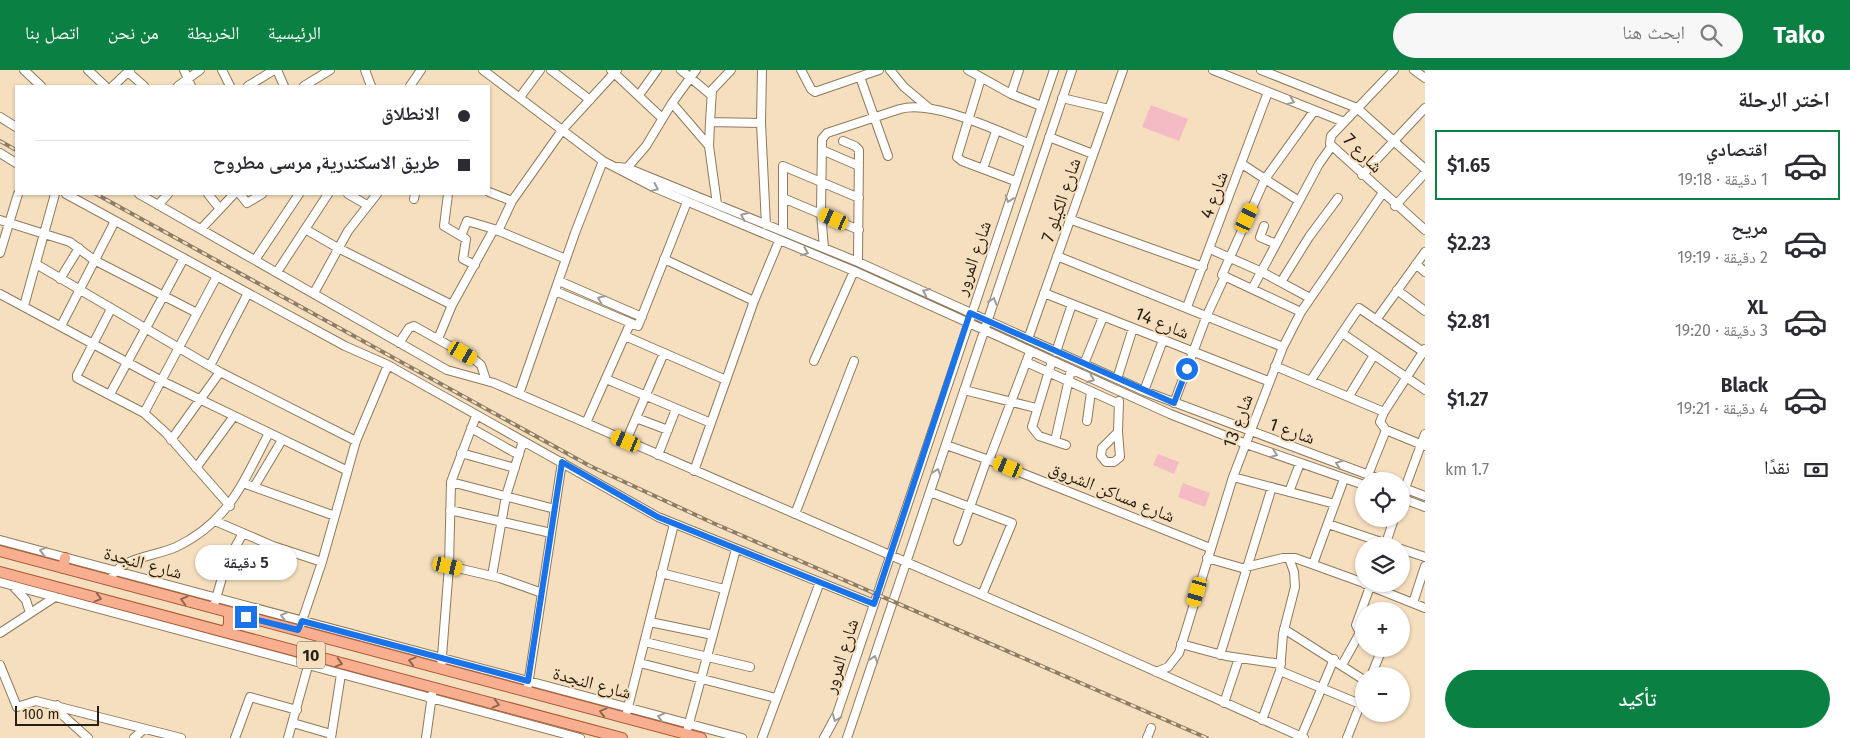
<!DOCTYPE html>
<html lang="ar">
<head>
<meta charset="utf-8">
<style>
	:root { --surface:#fff; --page:#f7f7f7; --text:#2b2b33; --muted:#7c7c81; --line:#e1e1e2; --accent:#0b8043 }
	body { margin:0; font-family:"Fira Sans","Noto Naskh Arabic",sans-serif; background:var(--page); color:var(--text); direction:rtl; height:100vh; display:flex; flex-direction:column; font-size:19px; white-space:nowrap }
	* { box-sizing:border-box; margin:0 }
	p { font-size:16px; color:var(--muted) }
	.icon { flex:none; width:28px; height:28px; fill:none; stroke:currentColor; stroke-width:2; stroke-linecap:round; stroke-linejoin:round }
	.map { position:relative; flex:1; overflow:hidden; direction:ltr }
	.details { display:flex; flex-direction:column; background:var(--surface); width:425px }
	.details>* { flex:none }
	.top-card { position:absolute; left:15px; top:15px; width:475px; height:110px; border-radius:0px; box-shadow:0 1px 4px #0004; direction:rtl; display:grid; align-content:center; height:110px; padding:0 20px; background:var(--surface) }
	.controls { position:absolute; left:1355px; top:402px; display:grid; gap:10px }
	.controls a { display:grid; place-items:center; width:55px; height:55px; border-radius:50%; background:var(--surface); box-shadow:0 1px 4px #0004; font-size:25px }
	.scale { position:absolute; left:15px; bottom:12px; width:84px; box-sizing:border-box; padding-left:5px; border:2px solid #271f13; border-top:0; font-size:14px; line-height:18px; white-space:nowrap; color:#271f13; -webkit-text-stroke:4px #f6dfbe; paint-order:stroke }
	.end { position:absolute; width:22px; height:22px; margin:-11px; border:6px solid #1a73e8; background:#fff; box-shadow:0 0 0 2px #fff }
	.from { border-radius:50% }
	.bubble { position:absolute; height:35px; border-radius:18px; background:var(--surface); box-shadow:0 1px 4px #0004; font-size:16px; font-weight:600; line-height:35px; text-align:center; direction:rtl }
	.car { position:absolute; width:15px; height:30px; margin:-15px -8px; border-radius:6px; box-shadow:0 0 4px 1px #0007; background:linear-gradient(#f5c518 24%,#345 0 40%,#f5c518 0 76%,#345 0 86%,#f5c518 0) }
	.top-card b { display:flex; align-items:center; gap:18px; height:48px; font-size:19px }
	.top-card b+b { border-top:1px solid var(--line) }
	.top-card i { width:12px; height:12px; background:var(--text) }
	ul { padding:0; list-style:none }
	li { display:flex; align-items:center; gap:15px; height:70px; margin:0 10px 8px; padding:0 10px; border:2px solid transparent; border-radius:0px }
	li div { flex:1 }
	li b { display:block; font-size:19px }
	li em { font-style:normal; font-weight:600 }
	li.active { border-color:var(--accent) }
	li>.icon { width:45px; height:45px; stroke-width:1.5 }
	h2 { padding:0 20px; font-size:22px; line-height:60px }
	.pay { display:flex; align-items:center; gap:12px; height:55px; padding:0 20px; font-size:19px }
	.pay p { margin-inline-start:auto }
	.primary-button { display:flex; gap:10px; margin-top:auto; padding:10px 20px }
	.primary-button a { flex:1; height:58px; border-radius:30px; background:var(--accent); color:#fff; font-size:20px; font-weight:600; line-height:58px; text-align:center }
	header { display:flex; align-items:center; gap:30px; box-sizing:border-box; height:70px; padding:0 25px; background:var(--accent); color:#fff }
	header strong { font-size:24px }
	nav { display:flex; gap:28px; margin-inline-start:auto; font-size:18px }
	.search { width:350px; height:45px; background:var(--page); display:flex; align-items:center; gap:12px; box-sizing:border-box; padding:0 18px; border-radius:28px; color:var(--muted); font-size:19px }
	main { display:flex; flex:1; min-height:0 }
	.map>svg:first-child { display:block }
</style>
</head>
<body>
<header>
<strong>Tako</strong>
<div class="search"><svg class="icon" aria-label="search" viewBox="0 0 24 24"><circle cx="10" cy="10" r="6"/><path d="M15 15l6 6"/></svg>ابحث هنا</div>
<nav><a>الرئيسية</a><a>الخريطة</a><a>من نحن</a><a>اتصل بنا</a></nav>
</header>
<main>
<section class="details">
<h2>اختر الرحلة</h2>
<ul>
<li class="active"><svg class="icon" aria-label="car" viewBox="0 0 24 24"><path d="M5 17H2v-5l4-1 3-4h7l3 4 3 1v5h-3M9 17h6M6 11h13"/><circle cx="7" cy="17" r="2"/><circle cx="17" cy="17" r="2"/></svg><div><b>اقتصادي</b><p>1 دقيقة · 19:18</p></div><em>$1.65</em></li>
<li><svg class="icon" aria-label="car" viewBox="0 0 24 24"><path d="M5 17H2v-5l4-1 3-4h7l3 4 3 1v5h-3M9 17h6M6 11h13"/><circle cx="7" cy="17" r="2"/><circle cx="17" cy="17" r="2"/></svg><div><b>مريح</b><p>2 دقيقة · 19:19</p></div><em>$2.23</em></li>
<li><svg class="icon" aria-label="car" viewBox="0 0 24 24"><path d="M5 17H2v-5l4-1 3-4h7l3 4 3 1v5h-3M9 17h6M6 11h13"/><circle cx="7" cy="17" r="2"/><circle cx="17" cy="17" r="2"/></svg><div><b>XL</b><p>3 دقيقة · 19:20</p></div><em>$2.81</em></li>
<li><svg class="icon" aria-label="car" viewBox="0 0 24 24"><path d="M5 17H2v-5l4-1 3-4h7l3 4 3 1v5h-3M9 17h6M6 11h13"/><circle cx="7" cy="17" r="2"/><circle cx="17" cy="17" r="2"/></svg><div><b>Black</b><p>4 دقيقة · 19:21</p></div><em>$1.27</em></li>
</ul>
<div class="pay"><svg class="icon" aria-label="cash" viewBox="0 0 24 24"><path d="M3 7h18v10H3z"/><circle cx="12" cy="12" r="2"/></svg>نقدًا<p>1.7 km</p></div>
<div class="primary-button"><a>تأكيد</a></div>
</section>
<div class="map">
<svg width="1425" height="668" viewBox="0 0 1425 668">
	<rect width="100%" height="100%" fill="#f6dfbe"/>
	<path fill="#f5bbc4" d="M1151,35l37,14 -9,22 -37,-14z
		M1158,384l21,8 -5,12 -21,-9z
		M1183,413l27,10 -5,14 -27,-10z"/>
	<g fill="none" stroke-linecap="round" stroke-linejoin="round">
		<g stroke="#8f7a5c" stroke-width="10">
			<path id="minor" d="M24,0l17,16
				M88,0l17,16
				M184,0l7,16
				M222,0l8,16
				M277,0l7,16
				M365,0l6,16
				M483,0l120,91 52,27 199,83 316,143 76,30 118,41
				M551,0l39,30
				M611,0l51,48
				M681,0l30,25
				M696,0l-24,33 37,43 8,58
				M731,0l-19,20 -2,32 51,1
				M762,0l-1,53 5,102
				M801,0l10,19 4,3 64,-22
				M890,0l14,17 25,21
				M968,0l43,24
				M1019,0l-8,24 30,12
				M1213,0l131,52
				M1261,0l96,38 68,61
				M1394,0l-63,66 -1,8 95,86
				M1414,0l11,8
				M128,2l16,14
				M860,7l28,79
				M981,8l-24,79 5,4 53,20
				M113,16l17,-16
				M178,16l22,-16
				M248,16l26,-16
				M304,16l26,-16
				M410,16l11,-16
				M639,25l18,-25
				M520,27l20,-27
				M1062,28l47,11
				M0,47l16,10
				M1049,67l44,17
				M843,71l12,5 4,4 -1,112
				M709,76l1,-24
				M822,80l37,16
				M0,83l16,10
				M1242,94l57,37
				M618,97l9,1 231,94 286,129 241,90
				M627,98l19,-22 26,-43
				M983,99l13,-38
				M1362,105l63,-67
				M489,122l23,9 51,-72 54,-59
				M66,124l279,152 43,19 270,152 216,87
				M139,124l308,176 47,13 587,255 223,100
				M208,124l12,15
				M240,124l7,9 15,-9
				M348,124l19,11
				M448,124l-4,32 22,13 -3,20 12,6
				M783,128l76,32
				M414,129l1,-5
				M158,135l10,-11
				M1395,136l30,-33
				M1069,149l134,48
				M0,150l70,22 24,18 103,53
				M1264,156l-4,11 16,7
				M201,159l33,-35
				M305,159l33,19 114,57
				M498,161l14,-30
				M783,161v-65l76,32
				M461,166l6,-15 27,8
				M824,178l-3,-35 1,-74 5,-6 73,-24c34,-9 95,21 128,34
				M1210,179l52,23 48,26
				M0,183l18,-59
				M1057,186l226,91
				M664,189l90,42
				M255,190l44,-66
				M36,194l184,108 136,69
				M1416,194l9,8
				M277,202l51,-78
				M60,209l19,-31
				M559,211l83,36
				M1281,212l28,-45 29,-39
				M1252,219l67,-125 12,-17
				M1397,220l28,21
				M555,221l83,35 49,-124
				M314,223l34,-62 29,-37
				M1044,223l224,88
				M0,224l162,87 184,89
				M24,236l31,-112
				M1187,237l81,-215
				M111,239l-34,66v3l67,35 22,20 64,73
				M1301,242l-79,-37 43,-96 49,-68
				M1376,250l49,-68
				M61,256l54,-105
				M1342,263l17,-25 66,45
				M625,266l101,44
				M438,269l14,-34 42,-76 72,30
				M1028,269l95,-269
				M399,273l10,-15 5,-2 61,34 6,5 5,15
				M1425,279l-41,63 -4,10 6,8 39,16
				M1056,282l16,-48
				M814,291l40,-90
				M1052,291l-20,66 7,9 27,9
				M1026,292l93,42
				M1084,294l19,-47
				M210,296l38,-73
				M1275,296l109,46
				M606,309l105,44
				M1117,309l16,-51
				M1311,310l31,-47 83,57
				M964,320l72,18
				M1144,321l19,-51
				M110,324l74,-136
				M519,324l56,-161 28,-72
				M1349,326l25,-41
				M1174,333l33,-88 18,-39
				M144,343l73,-137
				M636,348l32,12
				M1087,351l4,-29
				M586,353l44,-99
				M471,358l48,27
				M1118,362l2,25 -6,5h-8l-5,-6 1,-8z
				M1118,362l1,-31
				M171,370l49,-68
				M626,371l38,-88
				M1055,371l16,-71
				M946,375l43,15 221,88
				M461,383l54,15
				M658,385l18,-46
				M989,390l41,-108
				M196,398l38,-52
				M694,401l60,-170 25,-60
				M1368,405l18,-45
				M1233,407l102,27
				M451,412l104,27
				M243,413l92,33
				M254,417l28,-47
				M1401,417l24,9
				M1405,418l20,-54
				M930,422l82,31 -30,72
				M1289,422l11,-29
				M1401,428l24,9
				M450,440l101,23
				M795,444l59,-153
				M215,451l58,25 49,16
				M1328,454l65,22
				M0,470l742,198
				M958,471l29,-82
				M1385,476l9,-27
				M1401,479l24,8
				M1207,488l35,10 41,-10h12l69,25
				M1313,494l31,-85
				M449,496l51,12 42,15
				M661,503l63,16
				M113,504c13,-17 43,-18 63,-27 53,-25 67,-65 93,-114
				M492,506l14,-80 17,-55
				M0,512l580,156
				M1365,514l60,24
				M13,516l13,14 4,13
				M215,532l11,-38 17,-31
				M1413,533l12,-37
				M650,552l63,13
				M301,554l21,-62 34,-121 32,-76
				M1284,559l80,51
				M0,563l55,-36
				M1364,563l-6,-4 -2,-4 15,-41
				M645,572l105,25
				M1181,574l45,12 55,8
				M1220,585l52,-168
				M640,593l136,35
				M0,595l17,42 19,-6 145,37
				M1342,595l19,-34
				M441,599l8,-103 2,-84 25,-66
				M1280,601l80,33
				M1156,602l12,-5 11,-14 54,-176 50,-130 18,-35 81,-118
				M1371,606l11,-27
				M528,615l34,-223
				M1224,633l15,-45
				M57,635l2,7 29,26
				M627,641l47,-187
				M1262,650l18,-49 3,-37 12,-47 -1,-15 -5,-14
				M293,653l38,11
				M688,657l48,-178
				M1301,667l33,-78
				M134,668l10,-9
				M235,668l15,-41 47,13
				M288,668l20,-72
				M331,668l10,-64
				M426,668l6,-43
				M762,668l58,-156
				M824,668l13,-24 217,-644
				M847,668l225,-668
				M1147,668l4,-10
				M1347,668l17,-43"/>
		</g>
		<g stroke="#ac5a34" stroke-width="12">
			<path id="major" d="M0,481l701,187
				M63,498l2,-10
				M0,502l622,166
				M225,562l4,-7v-13"/>
		</g>
		<use href="#minor" stroke="#fff" stroke-width="8"/>
		<use href="#major" stroke="#f8af8f" stroke-width="10"/>
		<g stroke="#8d7d67" stroke-width="4">
			<path id="rail" d="M0,71l16,9
				M96,124l494,272 123,57 494,215"/>
		</g>
		<use href="#rail" stroke="#f6dfbe" stroke-width="2" stroke-dasharray="5.5" stroke-linecap="butt"/>
	</g>
	<defs><path id="oneway-chevron" d="M-2-3.5L2.5 0L-2 3.5" fill="none" stroke-width="1.6" stroke-linecap="round" stroke-linejoin="round" transform="scale(1.25)"/></defs>
	<g stroke="#9e9a95">
		<use href="#oneway-chevron" transform="translate(1291 31) rotate(22)"/>
		<use href="#oneway-chevron" transform="translate(655 118) rotate(25)"/>
		<use href="#oneway-chevron" transform="translate(1009 129) rotate(109)"/>
		<use href="#oneway-chevron" transform="translate(744 146) rotate(-157)"/>
		<use href="#oneway-chevron" transform="translate(805 182) rotate(22)"/>
		<use href="#oneway-chevron" transform="translate(926 222) rotate(-155)"/>
		<use href="#oneway-chevron" transform="translate(601 229) rotate(-156)"/>
		<use href="#oneway-chevron" transform="translate(993 231) rotate(-71)"/>
		<use href="#oneway-chevron" transform="translate(1091 309) rotate(24)"/>
		<use href="#oneway-chevron" transform="translate(1274 384) rotate(20)"/>
		<use href="#oneway-chevron" transform="translate(1339 394) rotate(-159)"/>
		<use href="#oneway-chevron" transform="translate(937 402) rotate(-71)"/>
		<use href="#oneway-chevron" transform="translate(43 481) rotate(-165)"/>
		<use href="#oneway-chevron" transform="translate(284 546) rotate(-165)"/>
		<use href="#oneway-chevron" transform="translate(874 589) rotate(-71)"/>
		<use href="#oneway-chevron" transform="translate(661 647) rotate(-166)"/>
		<use href="#oneway-chevron" transform="translate(836 648) rotate(112)"/>
	</g>
	<g stroke="#906751">
		<use href="#oneway-chevron" transform="translate(98 528) rotate(15)"/>
		<use href="#oneway-chevron" transform="translate(184 530) rotate(-165)"/>
		<use href="#oneway-chevron" transform="translate(412 591) rotate(-165)"/>
		<use href="#oneway-chevron" transform="translate(339 593) rotate(15)"/>
		<use href="#oneway-chevron" transform="translate(496 634) rotate(15)"/>
		<use href="#oneway-chevron" transform="translate(603 642) rotate(-165)"/>
	</g>
	<g fill="none" stroke-linecap="round" stroke-linejoin="round">
		<path stroke="#1a73e8" stroke-width="6" d="M246,547l52,13 4,-9 226,60 34,-219 96,55 216,87 96,-291 204,90 13,-34"/>
	</g>
	<g text-anchor="middle" stroke-width="4" stroke-linejoin="round" paint-order="stroke">
		<rect fill="#f6dfbe" stroke="#655946" stroke-width="1" x="297" y="571.5" width="28" height="27" rx="4"/>
		<g font-size="16" font-weight="bold" fill="#271f13">
			<text x="311" y="591">10</text>
		</g>
		<g font-size="18" fill="#271f13" stroke="#f6dfbe">
			<text transform="translate(1363 83) rotate(45)" y="6">شارع 7</text>
			<text transform="translate(1214 125) rotate(-70)" y="6">شارع 4</text>
			<text transform="translate(1061 130) rotate(-71)" y="6">شارع الكيلو 7</text>
			<text transform="translate(973 188) rotate(-71)" y="6">شارع المرور</text>
			<text transform="translate(1162 253) rotate(22)" y="6">شارع 14</text>
			<text transform="translate(1238 351) rotate(-70)" y="6">شارع 13</text>
			<text transform="translate(1292 361) rotate(19)" y="6">شارع 1</text>
			<text transform="translate(1112 422) rotate(22)" y="6">شارع مساكن الشروق</text>
			<text transform="translate(143 493) rotate(15)" y="6">شارع النجدة</text>
			<text transform="translate(841 586) rotate(-72)" y="6">شارع المرور</text>
			<text transform="translate(592 613) rotate(15)" y="6">شارع النجدة</text>
		</g>
	</g>
</svg>
<div class="controls">
<a><svg class="icon" aria-label="locate" viewBox="0 0 24 24"><circle cx="12" cy="12" r="6"/><path d="M12 2v4M12 18v4M2 12h4M18 12h4"/></svg></a>
<a><svg class="icon" aria-label="layers" viewBox="0 0 24 24"><path d="M12 4l9 5-9 5-9-5zM3 14l9 5 9-5"/></svg></a>
<a>+</a>
<a>−</a>
</div>
<div class="scale">100 m</div>
<i class="end from" style="left:1187px;top:299px"></i>
<i class="end" style="left:246px;top:547px"></i>
<div class="bubble" style="left:195px;top:475px;width:102px">5 دقيقة</div>
<i class="car" style="left:1247px;top:148px;rotate:25deg"></i>
<i class="car" style="left:834px;top:149px;rotate:294deg"></i>
<i class="car" style="left:463px;top:283px;rotate:120deg"></i>
<i class="car" style="left:626px;top:371px;rotate:293deg"></i>
<i class="car" style="left:1008px;top:397px;rotate:292deg"></i>
<i class="car" style="left:448px;top:496px;rotate:103deg"></i>
<i class="car" style="left:1197px;top:522px;rotate:197deg"></i>
<div class="top-card">
<b><i class="from"></i>الانطلاق</b>
<b><i></i>طريق الاسكندرية, مرسى مطروح</b>
</div>
</div>
</main>
</body>
</html>
